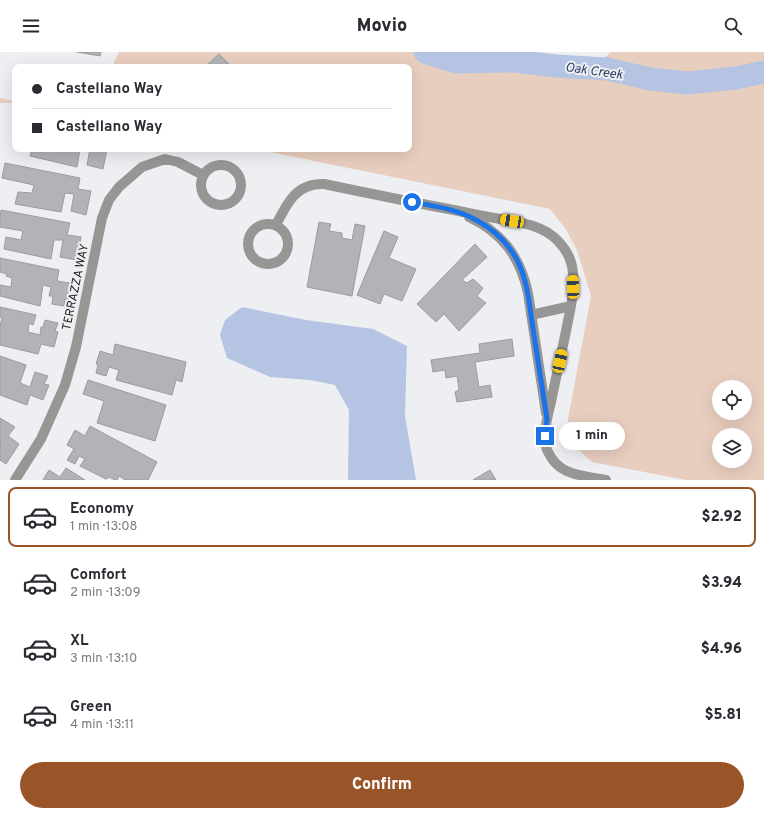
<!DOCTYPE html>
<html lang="en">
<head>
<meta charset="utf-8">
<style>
	:root { --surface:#fff; --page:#f7f7f7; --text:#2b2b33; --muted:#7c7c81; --line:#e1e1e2; --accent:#995527 }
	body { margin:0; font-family:Overpass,sans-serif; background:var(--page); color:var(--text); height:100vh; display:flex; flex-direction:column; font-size:15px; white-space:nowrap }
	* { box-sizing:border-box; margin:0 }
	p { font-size:13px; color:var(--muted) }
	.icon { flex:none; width:22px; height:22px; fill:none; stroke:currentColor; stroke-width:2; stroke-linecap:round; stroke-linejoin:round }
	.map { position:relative; height:428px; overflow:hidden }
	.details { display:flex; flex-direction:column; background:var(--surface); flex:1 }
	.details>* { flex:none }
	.hud { position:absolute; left:12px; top:12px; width:400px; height:88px; border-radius:8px; box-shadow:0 4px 16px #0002; display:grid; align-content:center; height:88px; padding:0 20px; background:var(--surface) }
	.buttons { position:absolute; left:712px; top:328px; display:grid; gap:8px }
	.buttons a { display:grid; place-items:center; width:40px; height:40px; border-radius:50%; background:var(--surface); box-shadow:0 4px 16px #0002; font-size:20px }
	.end { position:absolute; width:18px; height:18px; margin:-9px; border:5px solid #1a73e8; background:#fff; box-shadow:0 0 0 2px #fff }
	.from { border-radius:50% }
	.bubble { position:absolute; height:28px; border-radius:14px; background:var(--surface); box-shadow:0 4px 16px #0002; font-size:13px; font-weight:800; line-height:28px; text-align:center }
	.car { position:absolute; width:12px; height:24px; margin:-12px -6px; border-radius:5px; box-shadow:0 0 3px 1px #0007; background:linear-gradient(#f5c518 24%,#345 0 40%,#f5c518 0 76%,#345 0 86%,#f5c518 0) }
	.hud b { display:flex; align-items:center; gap:14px; height:38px; font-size:15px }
	.hud b+b { border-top:1px solid var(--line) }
	.hud i { width:10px; height:10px; background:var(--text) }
	ul { padding:7px 0 0; list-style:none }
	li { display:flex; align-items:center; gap:12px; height:60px; margin:0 8px 6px; padding:0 12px; border:2px solid transparent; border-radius:8px }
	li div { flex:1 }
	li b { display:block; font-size:15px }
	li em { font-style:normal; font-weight:800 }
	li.current { border-color:var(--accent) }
	li>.icon { width:36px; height:36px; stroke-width:1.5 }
	.action { display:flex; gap:8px; margin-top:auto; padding:8px 20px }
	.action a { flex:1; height:46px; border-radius:24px; background:var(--accent); color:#fff; font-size:16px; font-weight:800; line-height:46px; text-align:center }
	header { display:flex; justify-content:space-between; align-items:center; height:52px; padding:0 20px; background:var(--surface); font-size:18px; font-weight:800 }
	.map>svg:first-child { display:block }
</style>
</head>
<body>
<header><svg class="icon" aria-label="menu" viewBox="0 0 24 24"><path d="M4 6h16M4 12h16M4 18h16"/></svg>Movio<svg class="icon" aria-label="search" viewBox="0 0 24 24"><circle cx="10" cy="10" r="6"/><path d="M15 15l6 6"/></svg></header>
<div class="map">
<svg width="764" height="428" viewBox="0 0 764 428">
	<rect width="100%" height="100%" fill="#edeff2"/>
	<path fill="#e8cebf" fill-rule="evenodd" d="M119,0h329l36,8 89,10 22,-4 16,-14h153v428h-78l-94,-18 -24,-22v-21l23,-123 -14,-46 -12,-22 -15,-19 -295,-60h154v-82h-297zM719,335h26v26h-26zM719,383h26v26h-26z
		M0,46l15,3v2h-15z"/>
	<path fill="#b6c4e3" d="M242,255l64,13 67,9 34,17 -2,70 11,64h-68l1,-70 -14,-25 -25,-5 -40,-3 -43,-19 -7,-23 5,-15z"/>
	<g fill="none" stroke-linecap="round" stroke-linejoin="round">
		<path stroke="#b6c4e3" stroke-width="23" d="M425,0l31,10 59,-1 41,5 51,3 43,10 37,4 49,-5 28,-6"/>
	</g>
	<path fill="#b1b3b6" stroke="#9a9c9f" d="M77,0h24l-1,4z
		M219,2l12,12 -2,1h-24z
		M32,97h48l-3,18 -47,-11z
		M90,97h17l-4,20 -16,-4z
		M5,111l75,15 -2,11 13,2 -5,24 -15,-4 3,-17 -9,-1 -4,19 -46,-8 3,-12 14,1 2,-8 -32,-7z
		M1,158l69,13 -3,12 14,2 -4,23 -17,-3 3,-17h-9l-3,19 -47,-10 2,-12 15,3 2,-9 -23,-4v-10z
		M319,170l12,2 -2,7 13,2v5l10,2 3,-16 10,2 -13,70 -45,-9z
		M384,179l14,6 -9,21 27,11 -14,32 -18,-7 -4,10 -23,-9z
		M475,192l12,13 -25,23 5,3 6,-4 10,9 -6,8 9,7 -27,28 -15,-17 -8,8 -19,-18z
		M0,206l59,12 -2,11 13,2 -2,16h-3l-1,7 -12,-2 1,-8h-4l2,-9 -8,-2 -3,21 -40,-10v-11l11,2 1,-9 -6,-2 1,-2 -7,-2z
		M0,255l36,8 -3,10 -4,-2 -1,9 12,3 1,-8h2l2,-7 13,3 -3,8 3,1 -4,15 -13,-3 -3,10 -38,-9v-20l2,-7 -2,-1z
		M512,287l2,17 -39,6 4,25 11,-2 2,12 -35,5 -2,-10 4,-2 -2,-14 -11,2 -1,-8 -12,2 -2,-12 49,-7 -1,-9z
		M115,292l71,18 -4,20 -6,-2 -4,15 -56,-15 3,-10 -10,-3 -3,9 -10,-3 2,-8 -2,-1 4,-13 13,4z
		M0,304l26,9 -6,18 10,4 5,-15 13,4 -4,8 5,1 -6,15 -13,-5 -3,10 -27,-10z
		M88,328l78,25 -11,36 -58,-18 7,-22 -21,-7z
		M0,366l15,9 -7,9 11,8 -13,20 -6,-4v-17l1,-1 -1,-1z
		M90,374l67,36 -9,18h-24v-1l-5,-3 -2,4h-2l-6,-3 -3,2 -26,-13 5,-7 -6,-3 -4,8 -8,-4 7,-11 -7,-4 8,-15 10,6z
		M66,416l19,12h-42l6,-10 11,7z
		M490,418l6,10h-23z"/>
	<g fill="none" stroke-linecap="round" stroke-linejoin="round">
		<path stroke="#979695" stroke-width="10" d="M201 133a20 20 0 1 1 40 0a20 20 0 1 1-40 0Z
			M469,165c34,16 51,40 59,76l18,120
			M248 192a20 20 0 1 1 40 0a20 20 0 1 1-40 0Z
			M276,173c11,-22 20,-42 48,-41 43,9 87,18 130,26 14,3 28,6 41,8 22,4 46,6 62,22 7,7 13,16 15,26 4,20 -1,40 -5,60 -5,25 -11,51 -16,76 -3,12 -8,30 -6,42 2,8 8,18 15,23 12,9 31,10 46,13
			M531,263l40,-9
			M15,428l26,-41 24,-54 11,-38 26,-129 7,-18 10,-13 23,-20 23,-8 13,3 25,13"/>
	</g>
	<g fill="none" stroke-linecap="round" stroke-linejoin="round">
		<path stroke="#1a73e8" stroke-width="5" d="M412,150c22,4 45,7 64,18 17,9 32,23 41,40 10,19 12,41 15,62 5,32 10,65 15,97l-2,17"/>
	</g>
	<g text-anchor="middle" stroke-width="4" stroke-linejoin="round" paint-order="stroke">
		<g font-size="12" fill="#1a1a1b" stroke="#edeff2">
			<text transform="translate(75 235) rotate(-78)" y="4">TERRAZZA WAY</text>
		</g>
		<g font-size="13" font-style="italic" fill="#293b65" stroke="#edeff2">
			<text transform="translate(594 18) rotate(8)" y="5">Oak Creek</text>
		</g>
	</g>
</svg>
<div class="buttons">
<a><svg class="icon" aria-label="locate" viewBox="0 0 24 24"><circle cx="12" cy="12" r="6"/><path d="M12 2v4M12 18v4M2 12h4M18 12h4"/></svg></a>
<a><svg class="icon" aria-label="layers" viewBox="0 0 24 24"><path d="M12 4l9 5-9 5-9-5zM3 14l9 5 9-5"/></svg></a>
</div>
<i class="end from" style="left:412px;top:150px"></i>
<i class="end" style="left:545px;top:384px"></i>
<div class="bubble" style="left:559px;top:370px;width:66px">1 min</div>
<i class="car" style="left:512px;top:169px;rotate:279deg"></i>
<i class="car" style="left:573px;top:235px;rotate:358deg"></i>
<i class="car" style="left:560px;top:309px;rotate:12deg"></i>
<div class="hud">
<b><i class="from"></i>Castellano Way</b>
<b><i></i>Castellano Way</b>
</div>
</div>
<section class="details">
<ul>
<li class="current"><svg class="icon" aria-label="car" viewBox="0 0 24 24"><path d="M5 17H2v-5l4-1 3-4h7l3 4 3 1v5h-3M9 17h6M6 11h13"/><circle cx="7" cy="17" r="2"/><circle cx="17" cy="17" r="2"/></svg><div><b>Economy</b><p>1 min · 13:08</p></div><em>$2.92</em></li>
<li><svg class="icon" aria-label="car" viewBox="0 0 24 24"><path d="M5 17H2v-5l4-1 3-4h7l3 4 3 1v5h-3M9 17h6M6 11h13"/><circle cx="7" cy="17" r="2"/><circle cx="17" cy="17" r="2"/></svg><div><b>Comfort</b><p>2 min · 13:09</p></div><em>$3.94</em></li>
<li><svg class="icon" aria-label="car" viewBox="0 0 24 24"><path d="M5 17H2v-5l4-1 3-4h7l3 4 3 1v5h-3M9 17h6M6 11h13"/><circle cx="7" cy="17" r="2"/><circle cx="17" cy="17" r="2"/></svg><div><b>XL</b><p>3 min · 13:10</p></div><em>$4.96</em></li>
<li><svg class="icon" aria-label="car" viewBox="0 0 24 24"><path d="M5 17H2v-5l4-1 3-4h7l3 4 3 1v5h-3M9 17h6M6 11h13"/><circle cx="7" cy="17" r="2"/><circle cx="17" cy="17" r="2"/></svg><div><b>Green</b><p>4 min · 13:11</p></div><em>$5.81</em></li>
</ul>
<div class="action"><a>Confirm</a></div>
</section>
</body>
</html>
